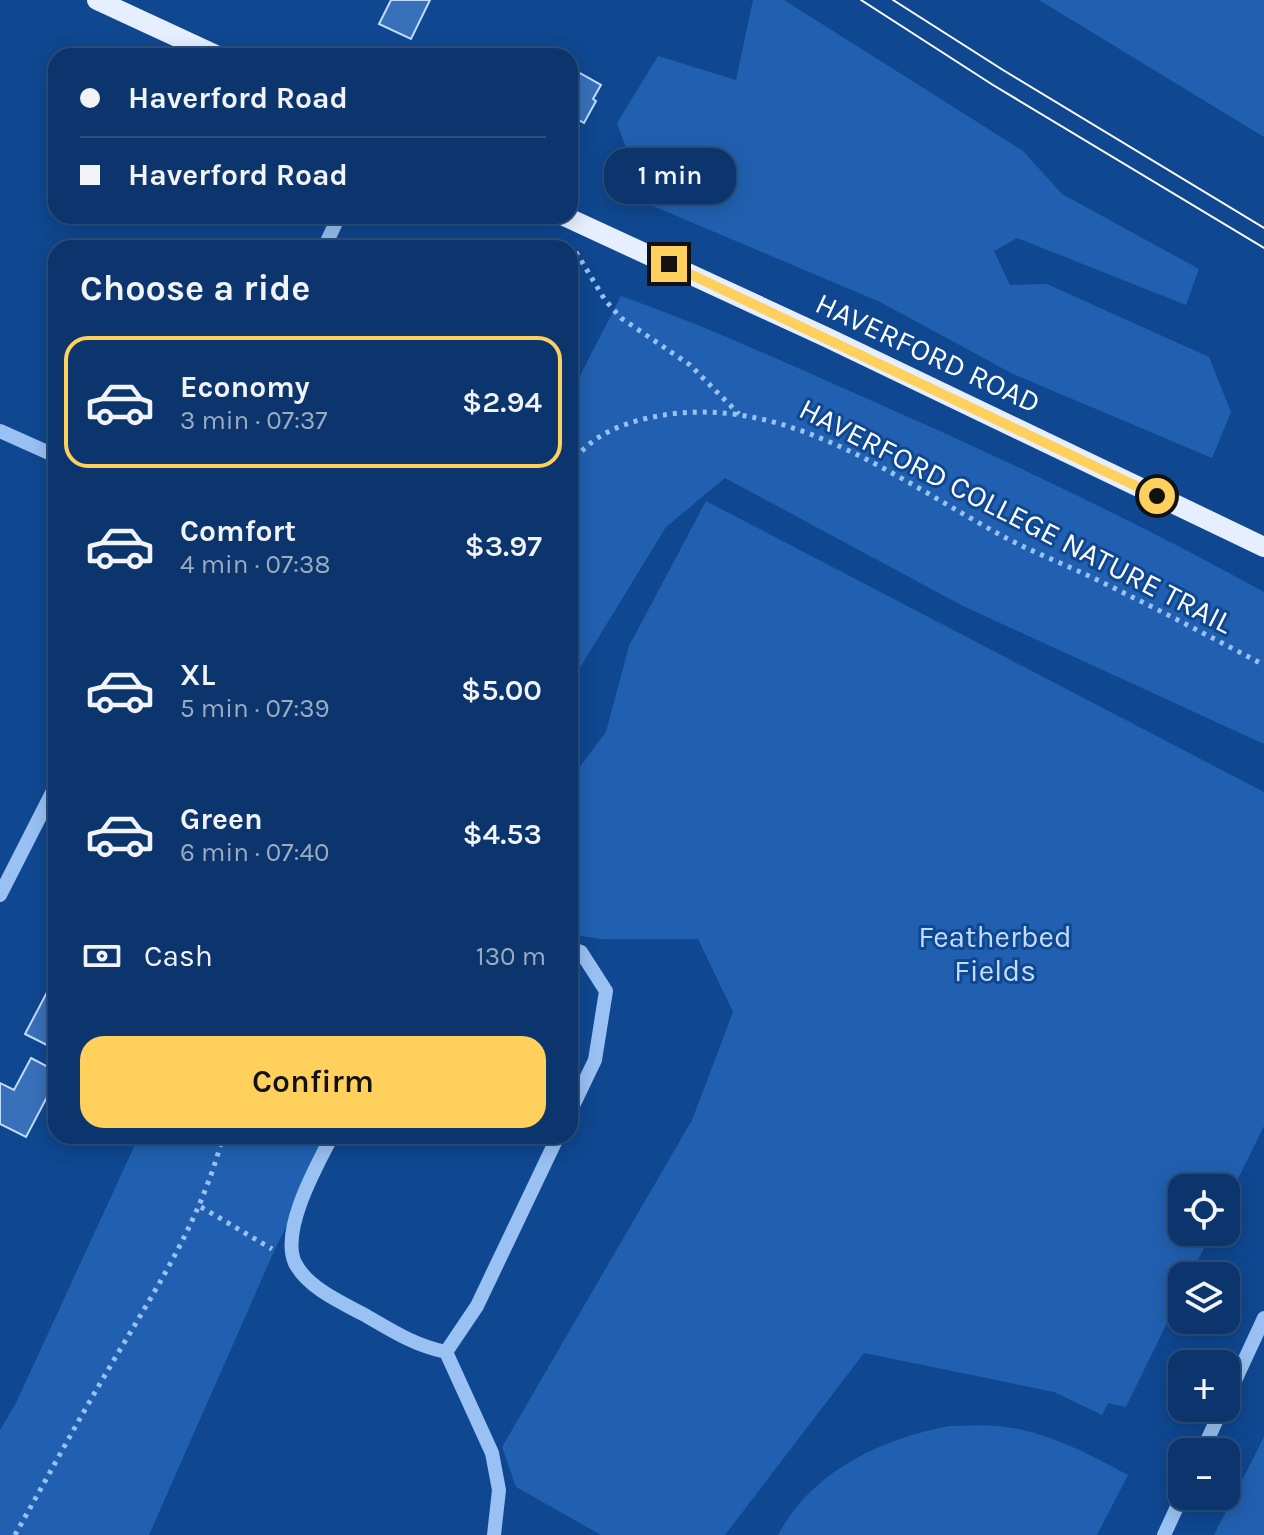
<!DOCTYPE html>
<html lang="en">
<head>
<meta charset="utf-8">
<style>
	:root { --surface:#0b356c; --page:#143d72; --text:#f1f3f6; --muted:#9aabc2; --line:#2b507f; --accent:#ffd15c }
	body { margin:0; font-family:Karla,sans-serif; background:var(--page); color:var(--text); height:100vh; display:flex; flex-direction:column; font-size:30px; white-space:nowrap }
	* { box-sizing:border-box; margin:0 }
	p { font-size:26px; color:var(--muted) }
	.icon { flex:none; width:44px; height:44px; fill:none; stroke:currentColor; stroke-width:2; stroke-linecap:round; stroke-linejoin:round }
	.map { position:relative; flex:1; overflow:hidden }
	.drawer { position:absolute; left:48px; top:240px; width:530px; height:904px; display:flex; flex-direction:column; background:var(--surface); border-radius:24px; box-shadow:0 4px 20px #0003,0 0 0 2px var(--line) }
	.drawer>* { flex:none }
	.guide { position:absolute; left:48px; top:48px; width:530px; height:176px; border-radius:24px; box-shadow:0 4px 20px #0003,0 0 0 2px var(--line); display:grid; align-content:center; height:176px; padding:0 32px; background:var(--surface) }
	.tools { position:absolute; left:1168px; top:1174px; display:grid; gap:16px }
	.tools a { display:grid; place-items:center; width:72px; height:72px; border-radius:16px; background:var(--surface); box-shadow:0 4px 20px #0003,0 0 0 2px var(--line); font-size:40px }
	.end { position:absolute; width:36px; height:36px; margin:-18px; border:10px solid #ffd15c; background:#111; box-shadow:0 0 0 4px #111 }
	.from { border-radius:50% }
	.bubble { position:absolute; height:56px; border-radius:24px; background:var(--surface); box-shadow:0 4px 20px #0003,0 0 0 2px var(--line); font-size:26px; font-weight:600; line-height:56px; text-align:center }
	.guide b { display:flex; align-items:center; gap:28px; height:76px; font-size:30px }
	.guide b+b { border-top:2px solid var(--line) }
	.guide i { width:20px; height:20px; background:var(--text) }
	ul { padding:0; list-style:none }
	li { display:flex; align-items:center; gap:24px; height:132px; margin:0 16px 12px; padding:0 16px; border:4px solid transparent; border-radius:24px }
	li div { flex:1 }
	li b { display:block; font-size:30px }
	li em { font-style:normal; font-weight:600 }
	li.active { border-color:var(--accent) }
	li>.icon { width:72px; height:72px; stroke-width:1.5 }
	h2 { padding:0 32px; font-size:36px; line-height:96px }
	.pay { display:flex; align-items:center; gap:20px; height:88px; padding:0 32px; font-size:30px }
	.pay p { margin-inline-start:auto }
	.cta { display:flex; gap:16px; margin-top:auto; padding:16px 32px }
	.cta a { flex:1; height:92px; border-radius:24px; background:var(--accent); color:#111; font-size:32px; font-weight:600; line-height:92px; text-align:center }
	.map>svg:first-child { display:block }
</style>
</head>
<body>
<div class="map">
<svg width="1264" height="1535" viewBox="0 0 1264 1535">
	<rect width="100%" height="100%" fill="#0f4790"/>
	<path fill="#2160b0" d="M753,0h31l239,151 39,43 137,75 -13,36 -169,-67 -23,13 16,34 37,-1 162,73 22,55 -19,46 -199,-84 -133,-72 -234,-99 -29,-80 41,-67 78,24z
		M1039,0h225v137z
		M621,296c82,29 161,65 240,100 137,60 272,124 403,196v152l-301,-138 -238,-128 -59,49 -96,157v-289z
		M706,501l558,291v334l-38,77v-15h-44v44h30l-22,44h-8v16l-56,115 -18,-4 -6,12 -48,-23 -190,-39 -139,182h-124l-85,-48 -14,-40 190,-327 41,-108 -35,-73h-97l-31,-5v-154l36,-48 23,-86z
		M139,1136h194l-58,113 -126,286h-149v-105l16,-27z
		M949,1426c20,0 43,-2 63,2 42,7 79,27 116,47l-31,60h-319c34,-64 103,-96 171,-109z
		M1264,1436v99h-50l44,-86z"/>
	<path fill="#3870b9" stroke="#c1dcfe" stroke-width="2" d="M391,0h39l-19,39 -32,-15z
		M571,68l30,17 -8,14 3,2 -12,22 -14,-8z
		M53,981l3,1v73l-7,-4 2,-4 -26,-13z
		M31,1058l25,13v9l-30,57 -26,-13v-41l14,7z"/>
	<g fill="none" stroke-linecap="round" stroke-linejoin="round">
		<path stroke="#99c1f3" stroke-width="5" stroke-dasharray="4 6" stroke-linecap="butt" d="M576,252l29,48 16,18 69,47 49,49
			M570,467c16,-28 45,-41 74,-48 136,-33 251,60 364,120 27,14 56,25 83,38 59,28 116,58 173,88
			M201,1207l71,42
			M15,1535c31,-55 61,-111 93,-165 45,-77 92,-146 115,-234"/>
		<path stroke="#99c1f3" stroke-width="14" d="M324,248l15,-32
			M0,431l56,25
			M0,895l56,-110
			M570,948l11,4 25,39 -11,69 -25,52
			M332,1136c-15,29 -52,94 -37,127 12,24 45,39 68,51 28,16 50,31 83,38
			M446,1352l31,-46 81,-170
			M446,1352l46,101 7,37 -5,45
			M1226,1400l38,-82
			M1202,1452l20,-44
			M1164,1535l18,-39"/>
		<path stroke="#e6efff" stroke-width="20" d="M97,0l121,56
			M564,216l262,121 438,210"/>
		<path stroke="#fff" stroke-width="2" d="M861,0l132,85 271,163
			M893,0l110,70 261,158"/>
	</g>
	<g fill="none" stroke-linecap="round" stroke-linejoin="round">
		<path stroke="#ffd15c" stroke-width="10" d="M669,264l488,232"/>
	</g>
	<g text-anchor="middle" stroke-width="6" stroke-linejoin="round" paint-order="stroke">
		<g font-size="30" fill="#fff" stroke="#0f4790">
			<text transform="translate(928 353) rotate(25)" y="10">HAVERFORD ROAD</text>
			<text transform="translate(1016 516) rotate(27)" y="10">HAVERFORD COLLEGE NATURE TRAIL</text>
		</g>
		<g font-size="30" fill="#c1dcfe" stroke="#0f4790">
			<text x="995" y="947">Featherbed<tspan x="995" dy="34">Fields</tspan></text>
		</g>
	</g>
</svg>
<div class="tools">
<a><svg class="icon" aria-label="locate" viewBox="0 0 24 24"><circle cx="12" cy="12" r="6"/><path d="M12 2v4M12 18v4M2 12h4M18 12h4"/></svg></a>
<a><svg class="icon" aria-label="layers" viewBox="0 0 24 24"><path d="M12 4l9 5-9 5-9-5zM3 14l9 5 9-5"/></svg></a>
<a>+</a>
<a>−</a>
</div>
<i class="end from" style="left:1157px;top:496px"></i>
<i class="end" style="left:669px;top:264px"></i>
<div class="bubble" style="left:604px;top:148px;width:132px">1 min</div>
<div class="guide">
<b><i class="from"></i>Haverford Road</b>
<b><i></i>Haverford Road</b>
</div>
<section class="drawer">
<h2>Choose a ride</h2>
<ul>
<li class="active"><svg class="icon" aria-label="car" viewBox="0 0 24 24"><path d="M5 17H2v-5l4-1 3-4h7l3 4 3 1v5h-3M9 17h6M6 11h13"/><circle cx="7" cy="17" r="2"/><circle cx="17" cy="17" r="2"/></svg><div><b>Economy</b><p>3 min · 07:37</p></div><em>$2.94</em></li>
<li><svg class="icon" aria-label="car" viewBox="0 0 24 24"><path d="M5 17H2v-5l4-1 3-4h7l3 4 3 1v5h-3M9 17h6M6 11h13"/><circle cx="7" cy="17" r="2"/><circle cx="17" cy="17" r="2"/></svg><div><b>Comfort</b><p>4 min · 07:38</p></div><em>$3.97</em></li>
<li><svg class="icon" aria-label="car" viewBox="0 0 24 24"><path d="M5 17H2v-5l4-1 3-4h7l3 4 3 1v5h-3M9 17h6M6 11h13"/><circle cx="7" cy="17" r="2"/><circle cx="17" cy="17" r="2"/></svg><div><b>XL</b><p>5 min · 07:39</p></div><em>$5.00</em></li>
<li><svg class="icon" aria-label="car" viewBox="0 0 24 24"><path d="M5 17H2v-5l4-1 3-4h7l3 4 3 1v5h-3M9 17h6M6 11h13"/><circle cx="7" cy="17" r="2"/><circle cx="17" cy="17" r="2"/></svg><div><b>Green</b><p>6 min · 07:40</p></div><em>$4.53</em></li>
</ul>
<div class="pay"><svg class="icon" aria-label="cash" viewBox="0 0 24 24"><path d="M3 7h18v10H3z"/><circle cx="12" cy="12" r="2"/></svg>Cash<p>130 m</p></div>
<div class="cta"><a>Confirm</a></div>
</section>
</div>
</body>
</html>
